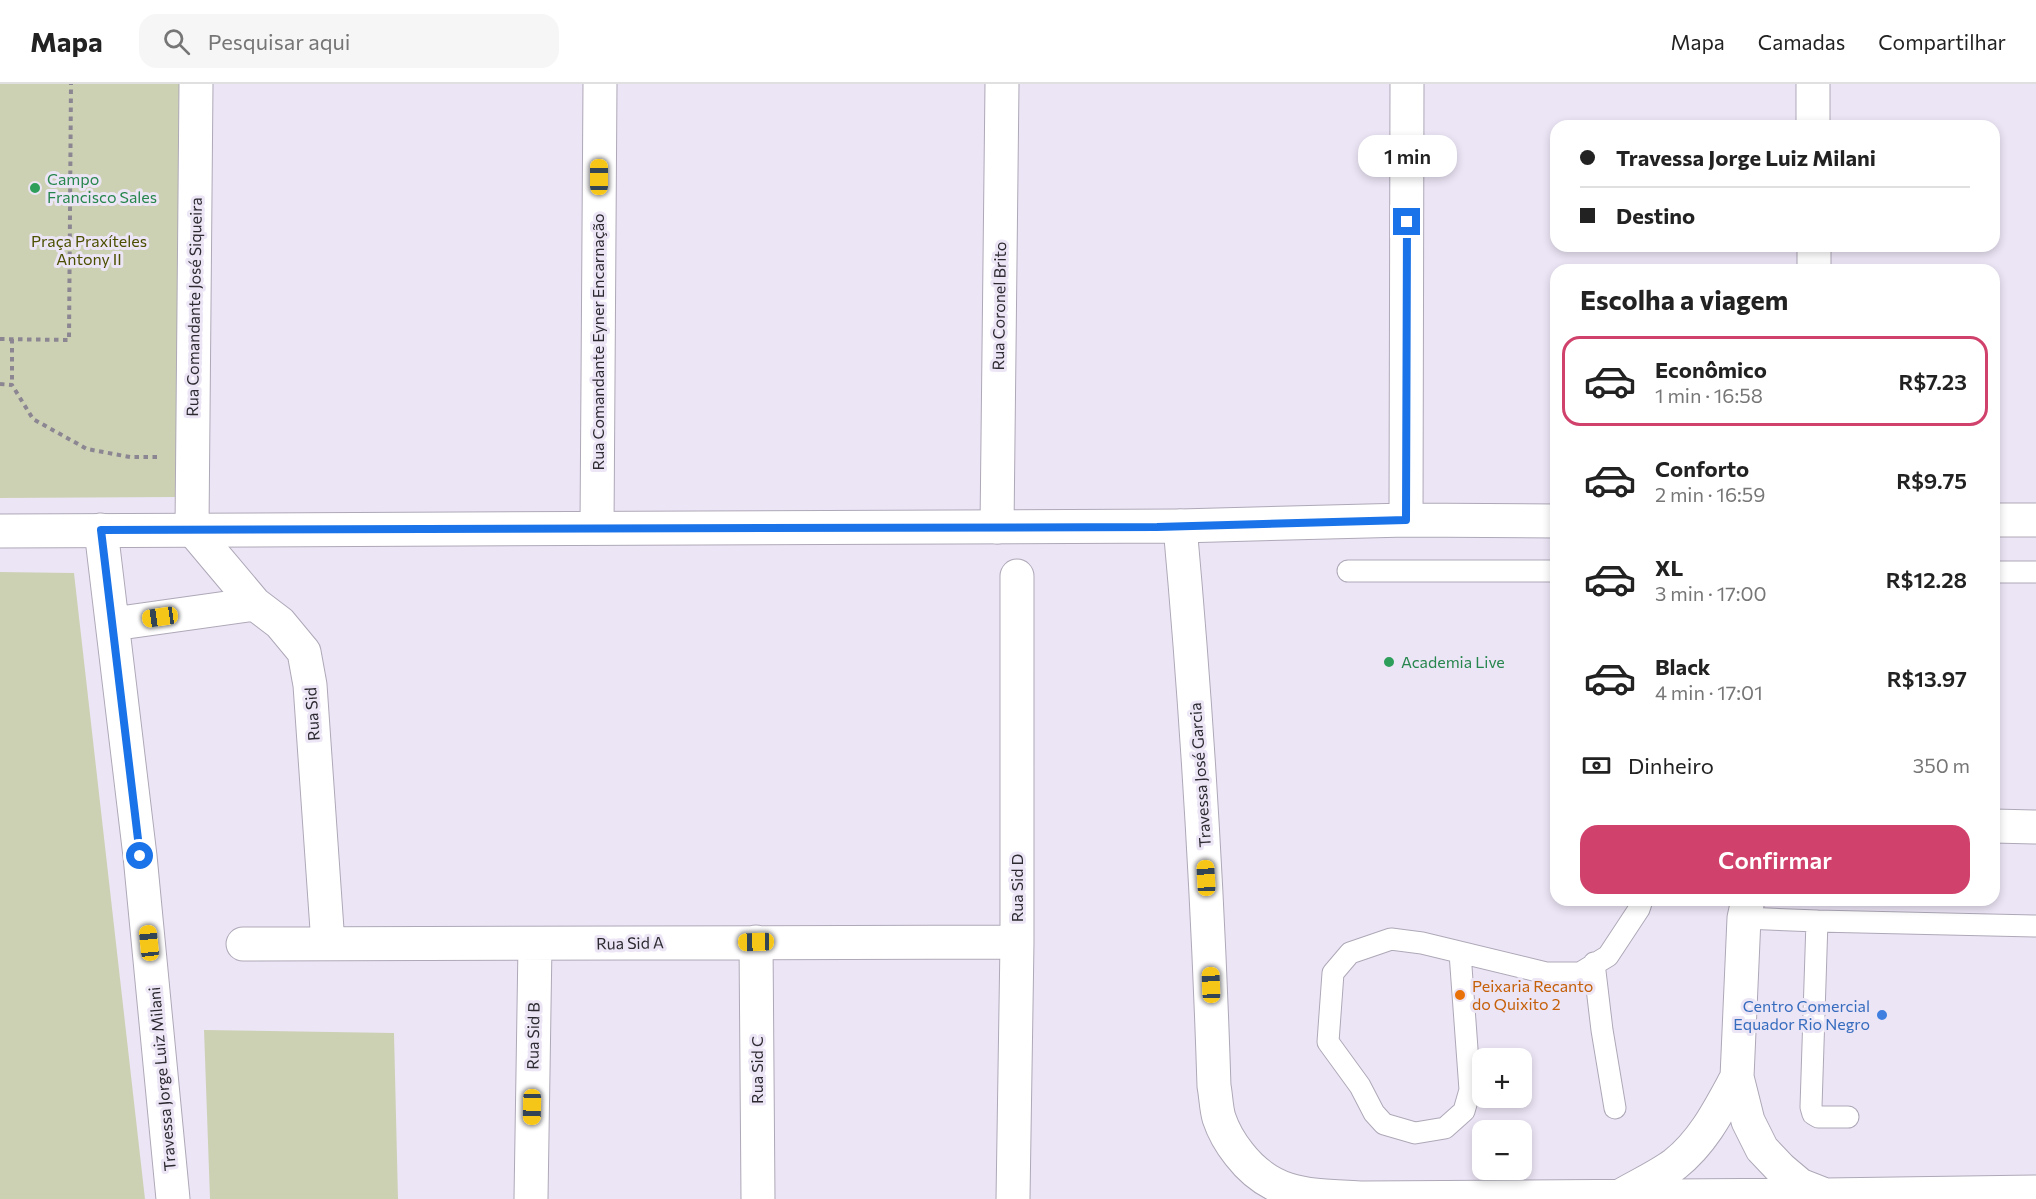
<!DOCTYPE html>
<html lang="pt">
<head>
<meta charset="utf-8">
<style>
	:root { --surface:#fff; --page:#f6f6f6; --text:#222; --muted:#767676; --line:#e0e0e0; --accent:#d0416c }
	body { margin:0; font-family:Commissioner,sans-serif; background:var(--page); color:var(--text); height:100vh; display:flex; flex-direction:column; font-size:22px; white-space:nowrap }
	* { box-sizing:border-box; margin:0 }
	p { font-size:20px; color:var(--muted) }
	.icon { flex:none; width:33px; height:33px; fill:none; stroke:currentColor; stroke-width:2; stroke-linecap:round; stroke-linejoin:round }
	.map { position:relative; flex:1; overflow:hidden }
	.side { position:absolute; left:1550px; top:180px; width:450px; height:642px; display:flex; flex-direction:column; background:var(--surface); border-radius:18px; box-shadow:0 3px 9px #0003 }
	.side>* { flex:none }
	.hud { position:absolute; left:1550px; top:36px; width:450px; height:132px; border-radius:18px; box-shadow:0 3px 9px #0003; display:grid; align-content:center; height:132px; padding:0 30px; background:var(--surface) }
	.tools { position:absolute; left:1472px; top:964px; display:grid; gap:12px }
	.tools a { display:grid; place-items:center; width:60px; height:60px; border-radius:12px; background:var(--surface); box-shadow:0 3px 9px #0003; font-size:30px }
	.end { position:absolute; width:27px; height:27px; margin:-14px; border:8px solid #1a73e8; background:#fff; box-shadow:0 0 0 3px #fff }
	.from { border-radius:50% }
	.bubble { position:absolute; height:42px; border-radius:18px; background:var(--surface); box-shadow:0 3px 9px #0003; font-size:20px; font-weight:600; line-height:42px; text-align:center }
	.car { position:absolute; width:18px; height:36px; margin:-18px -9px; border-radius:8px; box-shadow:0 0 4px 2px #0007; background:linear-gradient(#f5c518 24%,#345 0 40%,#f5c518 0 76%,#345 0 86%,#f5c518 0) }
	.hud b { display:flex; align-items:center; gap:21px; height:57px; font-size:22px }
	.hud b+b { border-top:2px solid var(--line) }
	.hud i { width:15px; height:15px; background:var(--text) }
	ul { padding:0; list-style:none }
	li { display:flex; align-items:center; gap:18px; height:90px; margin:0 12px 9px; padding:0 18px; border:3px solid transparent; border-radius:18px }
	li div { flex:1 }
	li b { display:block; font-size:22px }
	li em { font-style:normal; font-weight:600 }
	li.on { border-color:var(--accent) }
	li>.icon { width:54px; height:54px; stroke-width:1.5 }
	h2 { padding:0 30px; font-size:27px; line-height:72px }
	.pay { display:flex; align-items:center; gap:15px; height:66px; padding:0 30px; font-size:22px }
	.pay p { margin-inline-start:auto }
	.action { display:flex; gap:12px; margin-top:auto; padding:12px 30px }
	.action a { flex:1; height:69px; border-radius:18px; background:var(--accent); color:#fff; font-size:24px; font-weight:600; line-height:69px; text-align:center }
	header { display:flex; align-items:center; gap:36px; box-sizing:border-box; height:84px; padding:0 30px; background:var(--surface); border-bottom:2px solid var(--line) }
	header strong { font-size:28px }
	nav { display:flex; gap:33px; margin-inline-start:auto; font-size:21px }
	.search { width:420px; height:54px; background:var(--page); display:flex; align-items:center; gap:15px; box-sizing:border-box; padding:0 21px; border-radius:18px; color:var(--muted); font-size:22px }
	.map>svg:first-child { display:block }
</style>
</head>
<body>
<header>
<strong>Mapa</strong>
<div class="search"><svg class="icon" aria-label="search" viewBox="0 0 24 24"><circle cx="10" cy="10" r="6"/><path d="M15 15l6 6"/></svg>Pesquisar aqui</div>
<nav><a>Mapa</a><a>Camadas</a><a>Compartilhar</a></nav>
</header>
<div class="map">
<svg width="2036" height="1115" viewBox="0 0 2036 1115">
	<rect width="100%" height="100%" fill="#ece5f6"/>
	<path fill="#cdd1b4" d="M0,0h179l-3,413 -176,1z
		M0,488l74,1 71,626h-145z
		M204,946l190,3 4,166h-188z"/>
	<g fill="none" stroke-linecap="round" stroke-linejoin="round">
		<g stroke="#aea8b7" stroke-width="23">
			<path id="lane" d="M1348,487h208
				M1994,488h42
				M1744,834l73,3
				M1460,869l10,137 -6,21 -19,17 -30,5 -31,-9 -10,-11 -14,-27 -32,-44 5,-69 17,-20 41,-14 31,4 124,30h34l28,-17 31,-47 3,-9
				M1594,879l8,67 13,78
				M1848,1033h-30l-5,-3 -2,-7 6,-186 219,5"/>
		</g>
		<g stroke="#aea8b7" stroke-width="35">
			<path id="street" d="M196,0l-4,445 63,75 25,19 24,29 6,33 18,259
				M1813,0v42
				M1814,162v24
				M1406,436l1,-436
				M1994,436h42
				M1180,442l226,-6 150,1
				M997,443l5,-443
				M597,444l3,-444
				M101,446l39,326 33,343
				M113,540l142,-20
				M756,858l2,257
				M243,860c258,0 516,-2 774,-2
				M531,1115l4,-254
				M1013,1115l4,-257v-366"/>
		</g>
		<g stroke="#aea8b7" stroke-width="35">
			<path id="secondary" d="M0,447l1180,-5c17,187 28,373 34,560 2,10 2,22 5,32 4,12 12,26 20,36 34,44 72,41 124,44l463,-3 210,-3
				M1994,742l42,1
				M1748,816l-4,18 -7,159 11,44 14,28 19,20 19,16 23,9
				M1622,1111c17,-10 37,-19 53,-31 29,-23 45,-56 62,-87"/>
		</g>
		<path stroke="#8b8692" stroke-width="4" stroke-dasharray="4.5 4.5" stroke-linecap="butt" d="M0,255l69,1 2,-256
			M12,255v46
			M0,300l12,1 21,34 54,30 43,8h28"/>
		<use href="#lane" stroke="#fff" stroke-width="21"/>
		<use href="#street" stroke="#fff" stroke-width="33"/>
		<use href="#secondary" stroke="#fff" stroke-width="33"/>
	</g>
	<g fill="none" stroke-linecap="round" stroke-linejoin="round">
		<path stroke="#1a73e8" stroke-width="8" d="M140,772l-39,-326 1056,-3 249,-7 1,-298"/>
	</g>
	<g fill="#2e9e5b" stroke="#ece5f6" stroke-width="2">
		<circle cx="35" cy="104" r="6"/>
		<circle cx="1389" cy="578" r="6"/>
	</g>
	<circle fill="#e8710a" stroke="#ece5f6" stroke-width="2" cx="1460" cy="911" r="6"/>
	<circle fill="#3f7fe0" stroke="#ece5f6" stroke-width="2" cx="1882" cy="931" r="6"/>
	<g text-anchor="middle" stroke-width="6" stroke-linejoin="round" paint-order="stroke">
		<g font-size="16" fill="#27864d" stroke="#ece5f6" text-anchor="start">
			<text x="47" y="101">Campo<tspan x="47" dy="18">Francisco Sales</tspan></text>
			<text x="1401" y="584">Academia Live</text>
		</g>
		<g font-size="16" fill="#4c4f00" stroke="#ece5f6">
			<text x="89" y="163">Praça Praxíteles<tspan x="89" dy="18">Antony II</tspan></text>
		</g>
		<g font-size="16" fill="#2c2a30" stroke="#ece5f6">
			<text transform="translate(999 222) rotate(-89)" y="6">Rua Coronel Brito</text>
			<text transform="translate(194 223) rotate(-89)" y="6">Rua Comandante José Siqueira</text>
			<text transform="translate(598 258) rotate(-90)" y="6">Rua Comandante Eyner Encarnação</text>
			<text transform="translate(312 630) rotate(-94)" y="6">Rua Sid</text>
			<text transform="translate(1200 691) rotate(-94)" y="6">Travessa José Garcia</text>
			<text transform="translate(1017 804) rotate(-90)" y="6">Rua Sid D</text>
			<text transform="translate(630 859) rotate(-1)" y="6">Rua Sid A</text>
			<text transform="translate(533 952) rotate(-89)" y="6">Rua Sid B</text>
			<text transform="translate(757 986) rotate(-90)" y="6">Rua Sid C</text>
			<text transform="translate(162 995) rotate(-95)" y="6">Travessa Jorge Luiz Milani</text>
		</g>
		<g font-size="16" fill="#c56008" stroke="#ece5f6" text-anchor="start">
			<text x="1472" y="908">Peixaria Recanto<tspan x="1472" dy="18">do Quixito 2</tspan></text>
		</g>
		<g font-size="16" fill="#366cbe" stroke="#ece5f6" text-anchor="end">
			<text x="1870" y="928">Centro Comercial<tspan x="1870" dy="18">Equador Rio Negro</tspan></text>
		</g>
	</g>
</svg>
<div class="tools">
<a>+</a>
<a>−</a>
</div>
<i class="end from" style="left:140px;top:772px"></i>
<i class="end" style="left:1407px;top:138px"></i>
<div class="bubble" style="left:1358px;top:51px;width:99px">1 min</div>
<i class="car" style="left:599px;top:93px;rotate:0deg"></i>
<i class="car" style="left:160px;top:533px;rotate:262deg"></i>
<i class="car" style="left:1206px;top:794px;rotate:357deg"></i>
<i class="car" style="left:756px;top:858px;rotate:269deg"></i>
<i class="car" style="left:149px;top:859px;rotate:354deg"></i>
<i class="car" style="left:1211px;top:901px;rotate:358deg"></i>
<i class="car" style="left:532px;top:1023px;rotate:181deg"></i>
<div class="hud">
<b><i class="from"></i>Travessa Jorge Luiz Milani</b>
<b><i></i>Destino</b>
</div>
<section class="side">
<h2>Escolha a viagem</h2>
<ul>
<li class="on"><svg class="icon" aria-label="car" viewBox="0 0 24 24"><path d="M5 17H2v-5l4-1 3-4h7l3 4 3 1v5h-3M9 17h6M6 11h13"/><circle cx="7" cy="17" r="2"/><circle cx="17" cy="17" r="2"/></svg><div><b>Econômico</b><p>1 min · 16:58</p></div><em>R$7.23</em></li>
<li><svg class="icon" aria-label="car" viewBox="0 0 24 24"><path d="M5 17H2v-5l4-1 3-4h7l3 4 3 1v5h-3M9 17h6M6 11h13"/><circle cx="7" cy="17" r="2"/><circle cx="17" cy="17" r="2"/></svg><div><b>Conforto</b><p>2 min · 16:59</p></div><em>R$9.75</em></li>
<li><svg class="icon" aria-label="car" viewBox="0 0 24 24"><path d="M5 17H2v-5l4-1 3-4h7l3 4 3 1v5h-3M9 17h6M6 11h13"/><circle cx="7" cy="17" r="2"/><circle cx="17" cy="17" r="2"/></svg><div><b>XL</b><p>3 min · 17:00</p></div><em>R$12.28</em></li>
<li><svg class="icon" aria-label="car" viewBox="0 0 24 24"><path d="M5 17H2v-5l4-1 3-4h7l3 4 3 1v5h-3M9 17h6M6 11h13"/><circle cx="7" cy="17" r="2"/><circle cx="17" cy="17" r="2"/></svg><div><b>Black</b><p>4 min · 17:01</p></div><em>R$13.97</em></li>
</ul>
<div class="pay"><svg class="icon" aria-label="cash" viewBox="0 0 24 24"><path d="M3 7h18v10H3z"/><circle cx="12" cy="12" r="2"/></svg>Dinheiro<p>350 m</p></div>
<div class="action"><a>Confirmar</a></div>
</section>
</div>
</body>
</html>
